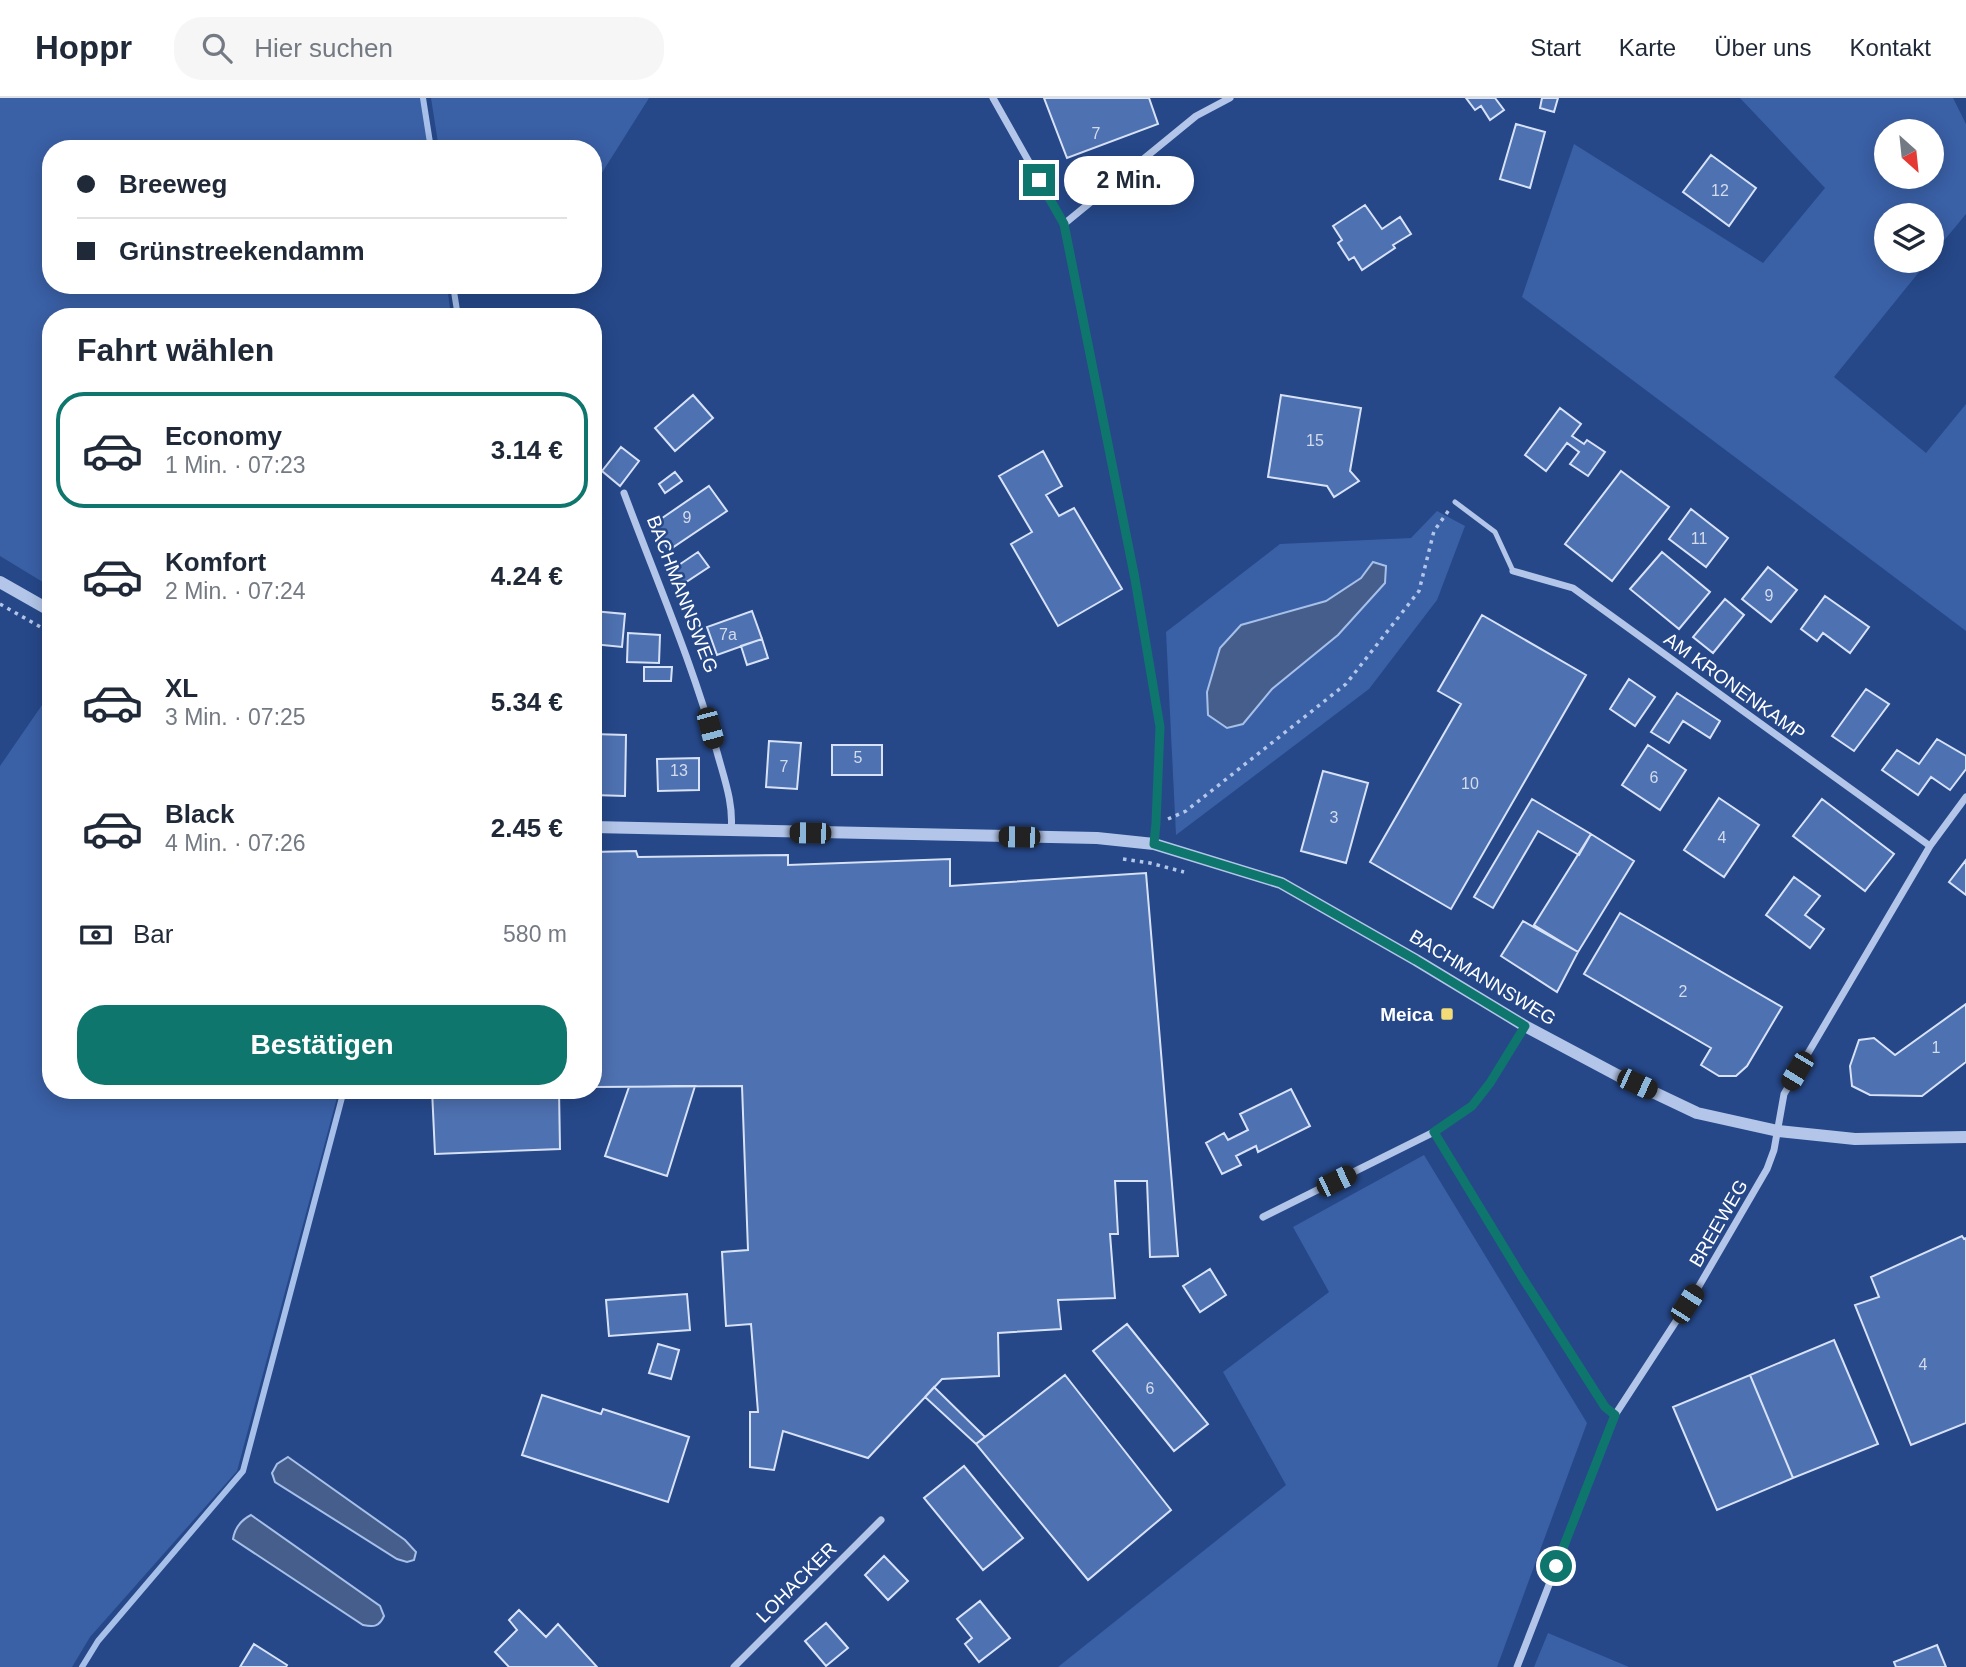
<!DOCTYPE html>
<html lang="de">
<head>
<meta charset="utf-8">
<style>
	:root { --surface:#fff; --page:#f6f6f7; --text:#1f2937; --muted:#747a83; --line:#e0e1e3; --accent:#0f766e }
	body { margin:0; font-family:Arial,sans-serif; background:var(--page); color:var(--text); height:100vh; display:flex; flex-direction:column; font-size:26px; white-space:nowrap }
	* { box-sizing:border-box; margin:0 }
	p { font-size:23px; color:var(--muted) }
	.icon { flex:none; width:38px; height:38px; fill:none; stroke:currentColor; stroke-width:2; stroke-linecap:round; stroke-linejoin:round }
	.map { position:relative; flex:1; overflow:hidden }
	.details { position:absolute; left:42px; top:210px; width:560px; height:791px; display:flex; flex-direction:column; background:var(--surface); border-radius:28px; box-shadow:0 4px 18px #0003 }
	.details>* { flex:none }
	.hud { position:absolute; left:42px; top:42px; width:560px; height:154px; border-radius:28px; box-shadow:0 4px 18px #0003; display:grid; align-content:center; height:154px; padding:0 35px; background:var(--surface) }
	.needle { width:46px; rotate:153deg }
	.controls { position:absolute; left:1874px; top:21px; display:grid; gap:14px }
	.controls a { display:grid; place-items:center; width:70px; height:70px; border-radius:50%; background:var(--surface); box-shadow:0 4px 18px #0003; font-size:35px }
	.end { position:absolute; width:32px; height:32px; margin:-16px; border:9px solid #0f766e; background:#fff; box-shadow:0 0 0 4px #fff }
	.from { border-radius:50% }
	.bubble { position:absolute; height:49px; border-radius:24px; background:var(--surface); box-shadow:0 4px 18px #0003; font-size:23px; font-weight:700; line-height:49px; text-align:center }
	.car { position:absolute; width:21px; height:42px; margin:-21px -10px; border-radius:9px; box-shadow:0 0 5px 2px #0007; background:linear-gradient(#222 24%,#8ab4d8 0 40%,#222 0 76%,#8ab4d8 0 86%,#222 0) }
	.hud b { display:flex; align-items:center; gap:24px; height:66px; font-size:26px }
	.hud b+b { border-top:2px solid var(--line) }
	.hud i { width:18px; height:18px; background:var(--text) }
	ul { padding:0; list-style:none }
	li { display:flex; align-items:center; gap:21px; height:116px; margin:0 14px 10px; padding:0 21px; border:4px solid transparent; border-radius:28px }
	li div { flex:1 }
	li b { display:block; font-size:26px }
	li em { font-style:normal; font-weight:700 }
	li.current { border-color:var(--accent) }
	li>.icon { width:63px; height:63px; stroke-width:1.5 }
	h2 { padding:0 35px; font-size:32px; line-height:84px }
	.pay { display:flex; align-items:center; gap:18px; height:77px; padding:0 35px; font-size:26px }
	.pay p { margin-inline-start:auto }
	.cta { display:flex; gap:14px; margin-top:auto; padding:14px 35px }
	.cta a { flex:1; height:80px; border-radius:28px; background:var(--accent); color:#fff; font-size:28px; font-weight:700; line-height:80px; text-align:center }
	header { display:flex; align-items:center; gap:42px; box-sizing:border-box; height:98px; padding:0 35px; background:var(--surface); border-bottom:2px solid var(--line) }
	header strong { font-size:33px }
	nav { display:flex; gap:38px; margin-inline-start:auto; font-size:24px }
	.search { width:490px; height:63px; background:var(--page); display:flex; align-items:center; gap:18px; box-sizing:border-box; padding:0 24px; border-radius:28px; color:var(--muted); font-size:26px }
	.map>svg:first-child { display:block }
</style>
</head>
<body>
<header>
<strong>Hoppr</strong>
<div class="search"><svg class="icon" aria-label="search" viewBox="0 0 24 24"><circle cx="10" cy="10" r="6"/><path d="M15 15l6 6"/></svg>Hier suchen</div>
<nav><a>Start</a><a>Karte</a><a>Über uns</a><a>Kontakt</a></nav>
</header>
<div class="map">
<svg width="1966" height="1569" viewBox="0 0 1966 1569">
	<rect width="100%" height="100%" fill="#264889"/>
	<path fill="#3a60a6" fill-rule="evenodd" d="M0,0h422l7,51h-378v136h396l4,32h-400v270l-51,-31z
		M431,0h218l-56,89v-38h-154z
		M1740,0h213l13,26v90l-34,41v-40h-46v46h42l-94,116 92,76 40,-49v227l-444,-334 52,-153 189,119 62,-75zM1886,33h46v46h-46z
		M1437,413l28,15 -28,74 -68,89 -193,146 -10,-203 114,-88 131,-6z
		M51,594v398h288l-102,381 -147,166 -18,30h-72v-901z
		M1424,1057l163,268 -90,244h-439l228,-182 -63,-113 106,-80 -36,-65z
		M1548,1535l81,34h-95z"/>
	<path fill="#455e8c" stroke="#a7c0ea" stroke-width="2" d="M1373,464l13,4 -1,17 -47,52 -66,54 -29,35 -16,4 -19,-13 -1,-23 13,-44 21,-23 85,-24 35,-23z
		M288,1359l117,83 11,12 -2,8 -7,2 -10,-3 -122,-77 -3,-9 5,-9z
		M251,1417l129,91 4,10c-5,11 -10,11 -21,9l-130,-86c2,-12 8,-19 18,-24z"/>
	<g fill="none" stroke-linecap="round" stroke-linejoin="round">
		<path stroke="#a7c0ea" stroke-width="6" d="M423,0l8,51
			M453,187l5,32
			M82,1569l16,-26 145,-170 101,-381"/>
	</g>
	<path fill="#4e71b1" stroke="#d7e2f7" stroke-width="2" d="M1044,0h105l9,26 -91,34z
		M1466,0h29l9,12 -14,10 -9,-14 -6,4z
		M1542,0h16l-4,14 -14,-4z
		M1516,26l29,8 -15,56 -30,-9z
		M1711,57l45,33 -27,38 -46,-34z
		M1365,107l17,24 18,-12 11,17 -18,11 2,3 -33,22 -8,-13 -5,3 -11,-17 4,-3 -9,-14z
		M693,297l20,23 -38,33 -20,-23z
		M1281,297l80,13 -11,63 9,10 -25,16 -7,-11 -59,-9z
		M1560,310l21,16 -9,12 12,8 3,-4 18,12 -17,24 -18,-12 9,-12 -12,-9 -21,28 -21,-16z
		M621,349l18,14 -19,25 -18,-15z
		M1043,353l19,35 -16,9 13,21 15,-8 48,81 -64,37 -47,-82 21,-12 -33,-56z
		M1621,373l48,36 -57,74 -47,-37z
		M675,374l7,9 -17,12 -6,-9z
		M709,388l18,25 -58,39 -17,-25z
		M1691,411l37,29 -22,29 -37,-28z
		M593,420l8,1 -4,39 -4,-1z
		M698,454l11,15 -32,21 -10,-15z
		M1662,454l48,40 -31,37 -49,-40z
		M1768,469l29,23 -26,32 -29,-23z
		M1825,498l44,31 -19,26 -27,-20 -6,8 -16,-12z
		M1725,501l19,16 -31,38 -20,-16z
		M593,513l32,3 -3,33 -29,-3z
		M752,513l10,28 -45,16 -10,-28z
		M1482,517l104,60 -135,234 -81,-47 91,-158 -23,-13z
		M628,535l32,2 -1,28 -32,-1z
		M762,541l6,19 -21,7 -6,-19z
		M644,569h28l-1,14h-27z
		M1629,581l26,18 -20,29 -25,-17z
		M1866,591l23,15 -35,47 -22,-15z
		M1677,595l43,28 -10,17 -27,-17 -14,22 -18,-11z
		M593,636l33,1 -1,61 -32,-1z
		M1937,641l29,17v13l-16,21 -19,-13 -13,18 -36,-25 15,-20 22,14z
		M769,643l32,2 -4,46 -31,-2z
		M832,647h50v30h-50z
		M1648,647l38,25 -26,40 -38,-25z
		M699,660v32l-41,1 -1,-32z
		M1323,673l45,12 -22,80 -45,-12z
		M1719,700l40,27 -35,52 -40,-27z
		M1532,701l59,35 -12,21 -41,-24 -45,77 -19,-11z
		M1822,701l72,55 -29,37 -72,-55z
		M1591,736l43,27 -56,91 -44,-27z
		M636,753l2,6 150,-2v10l162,-6v27l196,-13 32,383 -28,1 -3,-76h-32l3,53h-8l5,64 -57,2 3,29 -63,4 1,43 -57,3 -74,79 -85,-27 -9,39 -24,-3v-55h8l-7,-88 -25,2 -4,-74 26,-2 -6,-164 -149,1v-235z
		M1966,762v35l-17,-13z
		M1794,779l26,19 -15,19 19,14 -14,19 -44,-33z
		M1620,815l162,94 -35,59 -11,10h-17l-18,-11 10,-17 -127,-74z
		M1523,823l55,31 -21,40 -56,-36z
		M1966,906v58l-44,34 -52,-1 -18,-9 -2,-20 9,-26 15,-2 21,17z
		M695,988l-28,90 -62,-20 24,-69z
		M1291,991l19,37 -52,26 -2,-6 -20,10 5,9 -19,9 -16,-31 18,-10 4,7 20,-10 -8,-16z
		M432,992h127l1,59 -125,5z
		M1962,1138l2,3 2,-1v185l-55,22 -56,-140 24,-8 -8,-20z
		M1210,1171l16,26 -26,17 -17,-26z
		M687,1196l3,36 -81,6 -3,-36z
		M1127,1226l81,100 -34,27 -81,-100z
		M1834,1242l44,104 -85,34 -43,-103z
		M658,1246l21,6 -8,29 -22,-6z
		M1065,1277l106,135 -83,70 -112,-136z
		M1750,1277l43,103 -76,32 -44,-103z
		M934,1289l51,50 -9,7 -51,-47z
		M542,1297l59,19 2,-5 86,28 -21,65 -146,-47z
		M964,1368l59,72 -40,32 -59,-72z
		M884,1458l24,25 -20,19 -23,-25z
		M980,1503l30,37 -31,24 -14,-18 7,-6 -15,-19z
		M519,1512l27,27 12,-13 39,43h-88l-14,-15 22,-22 -8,-10z
		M826,1525l22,25 -22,18 -21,-25z
		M254,1546l33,21 -1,2h-46z
		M1937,1547l9,22h-50l-2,-5z"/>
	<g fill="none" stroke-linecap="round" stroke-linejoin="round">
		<path stroke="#b3c6e9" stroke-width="3.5" stroke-dasharray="3.5 5" stroke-linecap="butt" d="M0,506l51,29
			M1168,721l18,-8 160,-127 73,-93 15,-60 15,-21
			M1123,761l27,4 34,9"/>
		<path stroke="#b3c6e9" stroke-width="5" d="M1455,404l40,30 18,39
			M1434,1034l88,145 83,130 10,8"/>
		<path stroke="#b3c6e9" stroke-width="7" d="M993,0l71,126 71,355 25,148 -4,96 -2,21
			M1064,126l132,-108 34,-18
			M624,395c32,86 69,171 93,259 7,26 17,52 14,79
			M1513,473l60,17 357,258
			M1263,1119l171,-85 38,-26 18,-23 35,-57
			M734,1569l147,-147
			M1517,1569l98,-252 84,-129 68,-117 7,-19 10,-56 146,-248 36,-49"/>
		<path stroke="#b3c6e9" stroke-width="12" d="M0,484l51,29
			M593,729l504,11 57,6 127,39 135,77 109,66 92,49 80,38 81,18 77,8 111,-2"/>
	</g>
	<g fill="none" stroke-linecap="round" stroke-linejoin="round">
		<path stroke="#0f766e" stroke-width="9" d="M1039,82l25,44 71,355 25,148 -4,96 -2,21 127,39 135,77 109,66 -35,57 -18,23 -38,26 88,145 83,130 10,8 -59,151"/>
	</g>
	<rect fill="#f3db77" stroke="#264889" stroke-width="2.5" x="1440" y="909" width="14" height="14" rx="3.5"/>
	<g text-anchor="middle" stroke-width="5" stroke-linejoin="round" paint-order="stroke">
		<g font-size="16" fill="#d3dcec">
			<text x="1096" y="41">7</text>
			<text x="1720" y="98">12</text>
			<text x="1315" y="348">15</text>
			<text x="687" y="425">9</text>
			<text x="1699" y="446">11</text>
			<text x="1769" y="503">9</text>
			<text x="728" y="542">7a</text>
			<text x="858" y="665">5</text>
			<text x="784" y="674">7</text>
			<text x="679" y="678">13</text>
			<text x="1654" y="685">6</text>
			<text x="1470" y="691">10</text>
			<text x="1334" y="725">3</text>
			<text x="1722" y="745">4</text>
			<text x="1683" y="899">2</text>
			<text x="1936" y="955">1</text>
			<text x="1923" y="1272">4</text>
			<text x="1150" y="1296">6</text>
		</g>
		<g font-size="19" fill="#fff" stroke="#264889">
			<text transform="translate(683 496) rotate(69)" y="7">BACHMANNSWEG</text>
			<text transform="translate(1735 588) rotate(36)" y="7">AM KRONENKAMP</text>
			<text transform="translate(1483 879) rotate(31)" y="7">BACHMANNSWEG</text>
			<text transform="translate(1718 1125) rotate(-60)" y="7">BREEWEG</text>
			<text transform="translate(796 1484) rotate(-45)" y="7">LOHACKER</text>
		</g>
		<g font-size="19" font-weight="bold" fill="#fff" stroke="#264889" text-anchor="end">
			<text x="1433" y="923">Meica</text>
		</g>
	</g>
</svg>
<div class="controls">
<a><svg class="needle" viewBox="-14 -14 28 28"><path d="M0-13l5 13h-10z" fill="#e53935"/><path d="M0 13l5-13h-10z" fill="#747a83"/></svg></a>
<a><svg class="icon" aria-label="layers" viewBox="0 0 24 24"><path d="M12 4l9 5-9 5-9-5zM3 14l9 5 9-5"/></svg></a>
</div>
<i class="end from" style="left:1556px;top:1468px"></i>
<i class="end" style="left:1039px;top:82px"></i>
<div class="bubble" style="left:1064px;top:58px;width:130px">2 Min.</div>
<i class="car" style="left:710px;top:630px;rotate:165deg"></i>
<i class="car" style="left:810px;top:735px;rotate:271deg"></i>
<i class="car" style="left:1019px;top:739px;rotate:271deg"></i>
<i class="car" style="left:1797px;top:973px;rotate:211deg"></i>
<i class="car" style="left:1637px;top:986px;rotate:115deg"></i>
<i class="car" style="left:1336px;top:1083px;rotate:64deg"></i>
<i class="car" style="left:1687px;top:1206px;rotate:33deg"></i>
<div class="hud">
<b><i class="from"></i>Breeweg</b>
<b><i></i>Grünstreekendamm</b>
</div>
<section class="details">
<h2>Fahrt wählen</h2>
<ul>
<li class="current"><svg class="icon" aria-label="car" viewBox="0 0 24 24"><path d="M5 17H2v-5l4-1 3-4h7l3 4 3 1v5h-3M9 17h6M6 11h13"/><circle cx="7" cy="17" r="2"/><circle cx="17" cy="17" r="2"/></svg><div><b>Economy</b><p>1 Min. · 07:23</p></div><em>3.14 €</em></li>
<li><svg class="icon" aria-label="car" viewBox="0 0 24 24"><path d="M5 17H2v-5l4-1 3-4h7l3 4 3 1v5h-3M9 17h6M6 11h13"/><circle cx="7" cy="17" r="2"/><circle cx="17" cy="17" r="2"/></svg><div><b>Komfort</b><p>2 Min. · 07:24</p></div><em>4.24 €</em></li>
<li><svg class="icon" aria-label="car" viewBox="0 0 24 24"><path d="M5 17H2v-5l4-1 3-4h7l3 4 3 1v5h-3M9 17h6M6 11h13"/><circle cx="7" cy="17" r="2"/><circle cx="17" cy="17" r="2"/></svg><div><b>XL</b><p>3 Min. · 07:25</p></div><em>5.34 €</em></li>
<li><svg class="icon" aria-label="car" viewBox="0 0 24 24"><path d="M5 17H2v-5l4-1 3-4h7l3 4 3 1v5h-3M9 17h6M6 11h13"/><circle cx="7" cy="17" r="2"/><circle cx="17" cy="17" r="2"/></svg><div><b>Black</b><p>4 Min. · 07:26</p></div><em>2.45 €</em></li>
</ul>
<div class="pay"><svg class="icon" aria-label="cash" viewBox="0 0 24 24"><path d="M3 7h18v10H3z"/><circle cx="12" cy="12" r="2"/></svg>Bar<p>580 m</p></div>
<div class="cta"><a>Bestätigen</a></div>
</section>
</div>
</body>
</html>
